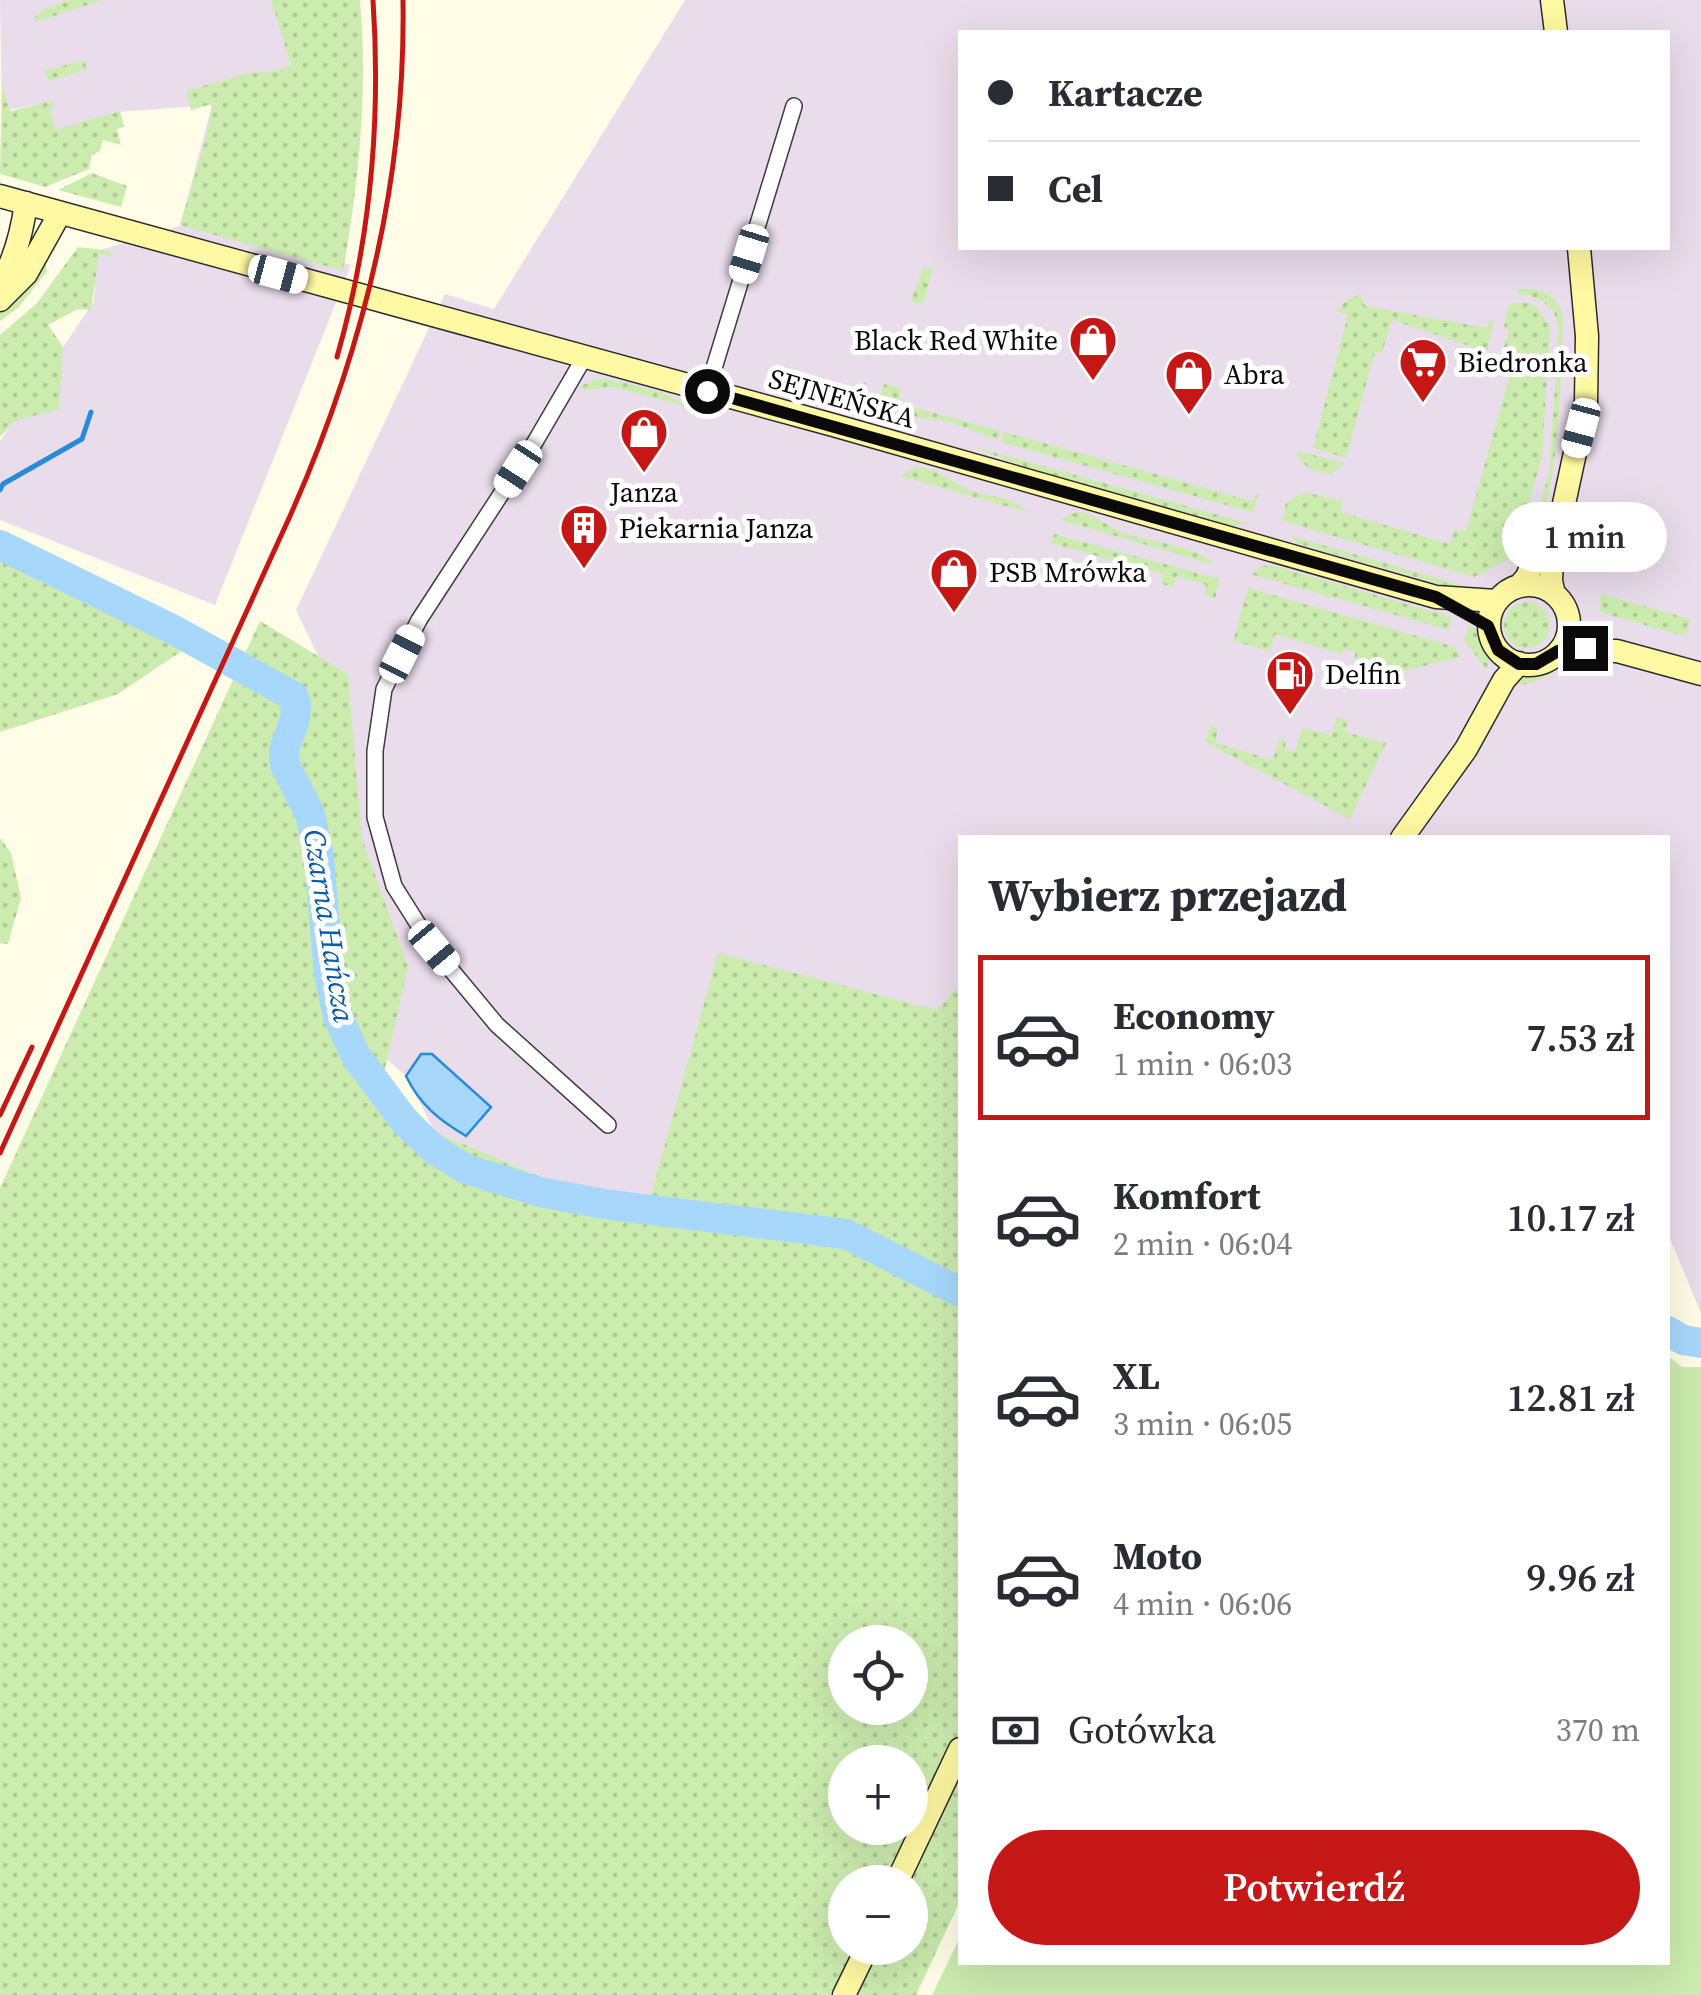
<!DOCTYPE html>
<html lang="pl">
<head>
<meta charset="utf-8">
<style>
	:root { --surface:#fff; --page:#f7f7f7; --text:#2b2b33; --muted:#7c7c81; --line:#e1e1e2; --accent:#c61717 }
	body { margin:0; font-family:"Source Serif 4",serif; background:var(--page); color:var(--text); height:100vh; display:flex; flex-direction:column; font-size:38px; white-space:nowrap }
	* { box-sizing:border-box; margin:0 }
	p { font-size:32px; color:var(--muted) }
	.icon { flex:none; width:55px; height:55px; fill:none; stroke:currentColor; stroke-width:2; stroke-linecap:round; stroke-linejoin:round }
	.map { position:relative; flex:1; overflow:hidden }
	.panel { position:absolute; left:958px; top:835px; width:712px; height:1130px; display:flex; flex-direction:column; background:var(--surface); border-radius:0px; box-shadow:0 10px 40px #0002 }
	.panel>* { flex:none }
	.hud { position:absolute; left:958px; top:30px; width:712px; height:220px; border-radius:0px; box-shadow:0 10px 40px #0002; display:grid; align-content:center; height:220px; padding:0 30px; background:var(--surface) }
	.tools { position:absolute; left:828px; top:1625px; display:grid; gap:20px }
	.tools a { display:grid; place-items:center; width:100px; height:100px; border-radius:50%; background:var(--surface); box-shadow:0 10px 40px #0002; font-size:50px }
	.end { position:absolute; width:45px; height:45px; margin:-22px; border:12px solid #0a0a0a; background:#fff; box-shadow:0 0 0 5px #fff }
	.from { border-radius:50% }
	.bubble { position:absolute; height:70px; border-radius:35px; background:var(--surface); box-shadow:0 10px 40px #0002; font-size:32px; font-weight:600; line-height:70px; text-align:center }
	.car { position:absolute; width:30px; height:60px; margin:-30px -15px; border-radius:12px; box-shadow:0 0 8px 2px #0007; background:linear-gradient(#fff 24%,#345 0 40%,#fff 0 76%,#345 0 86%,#fff 0) }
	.hud b { display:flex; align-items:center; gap:35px; height:95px; font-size:38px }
	.hud b+b { border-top:2px solid var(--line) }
	.hud i { width:25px; height:25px; background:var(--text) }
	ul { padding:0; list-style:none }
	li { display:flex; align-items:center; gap:30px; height:165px; margin:0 20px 15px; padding:0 10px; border:5px solid transparent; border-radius:0px }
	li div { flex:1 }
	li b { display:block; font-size:38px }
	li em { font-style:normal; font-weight:600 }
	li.active { border-color:var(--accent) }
	li>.icon { width:90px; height:90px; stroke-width:1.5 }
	h2 { padding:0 30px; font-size:45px; line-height:120px }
	.pay { display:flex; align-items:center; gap:25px; height:110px; padding:0 30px; font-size:38px }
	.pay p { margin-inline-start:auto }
	.cta { display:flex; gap:20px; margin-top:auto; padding:20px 30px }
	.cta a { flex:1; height:115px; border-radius:60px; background:var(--accent); color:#fff; font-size:40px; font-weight:600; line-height:115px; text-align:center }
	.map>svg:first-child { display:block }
</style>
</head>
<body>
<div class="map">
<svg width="1701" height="1995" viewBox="0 0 1701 1995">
	<defs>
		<pattern id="grass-dots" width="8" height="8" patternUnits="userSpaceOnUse" patternTransform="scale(2.5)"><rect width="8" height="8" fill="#ccecaf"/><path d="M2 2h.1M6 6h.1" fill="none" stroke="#aec995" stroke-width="1.8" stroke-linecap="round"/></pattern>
	</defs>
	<rect width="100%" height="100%" fill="#fffce8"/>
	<path fill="#eaddeb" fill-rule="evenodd" d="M0,0h293l-4,82 -86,138 148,45 -136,340 -215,-85v-79l94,-140 3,-50 83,-25 32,-121 -95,7 -62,20 -7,-29 -46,8z
		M685,0h1016v1313l-33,-79v-396h-708v421l-402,-75 -123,-52 -29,-56 -29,-25 -51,-378 -30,-63 149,-316 49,15zM960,32h708v216h-708z"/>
	<path fill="url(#grass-dots)" fill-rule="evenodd" d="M69,0h34l-68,22 -1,-4 11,-9z
		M271,0h89c8,91 -1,182 -17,271l-163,-46 28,-94 4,-27 -21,6 -5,-19 62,-18 23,-1 20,-7z
		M84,60l3,9 -39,12 -3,-10z
		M2,84l8,27 43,-10 2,6 -5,2 5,21 65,-19 4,16 -7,2 4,16 -18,-5 -3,11 -8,4 -3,14 -44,18 -45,-13z
		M92,173l35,13 -6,21 -63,-17z
		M78,247l34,4 -1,5 -12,-3 -8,57 -13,-1 -30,16 15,22 -4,62 -44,12 -15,16v-102l37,-32z
		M44,261l3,10 -28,36 -19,14v-9l11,-8z
		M923,267h10l-10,37 -12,-3z
		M1519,289c21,-1 38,4 44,27 -2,55 -2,191 -35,232l21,-75 10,-146c-4,-22 -22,-32 -43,-34z
		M1361,294l4,12 122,22 3,-8 4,1 -7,31 -95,-32 -10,33 -7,-1 -29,106 -33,-10 35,-133 -11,-4 10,-11z
		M1513,303h17l6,3 14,21 -8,130 -28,99 -40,21 -192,-56 4,-18 18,-11 39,9 -3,11 110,32 5,-15 11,2 43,-153 -13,-4 13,-44 -5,-2 4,-22z
		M596,379c20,-1 77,14 92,28l-75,-20 -28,3 -6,-3z
		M866,381l-1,12 14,5 5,-14 17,4 -3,15 102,28 -3,9 -47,-18 -40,-6 -56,-17v-7z
		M1004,432l248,69 8,-10 -7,21 -9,-2 -240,-67 -3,-2z
		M971,446l276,77 -14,3 -14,-4 -197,-56z
		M1298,451l46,12 -12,11 -21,-4 -13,-12z
		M915,467c21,0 34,13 52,22 20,9 44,5 60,23l-126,-36z
		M1081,512c18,4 27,16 43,21 28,10 71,11 91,32l-154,-45 10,-7z
		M1054,534l166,45 -5,19 -11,-3 2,-10 -30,-9 -3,11 -12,-3 2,-10 -112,-31z
		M1288,535l173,50v5l-162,-46z
		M0,550l189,96 -71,48 -118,38z
		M1272,565l179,52 -2,13 -199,-56 12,-8z
		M1248,588l194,55 12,4 7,10 -78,19 -4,-9 -25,-9 2,-6 -11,-3 -3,5 -67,-20 -5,17 -37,-10z
		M1601,594l89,25 -3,15 -7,1 -80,-23z
		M1504 625a23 23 0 1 1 46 0a23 23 0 1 1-46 0Z
		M260,621l88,53 14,165 46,127 -24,108 51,58 123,52 92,15 68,-246 219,57 23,-25v916l-44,94h-916v-807zM845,1642h65v66h-65zM845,1762h65v66h-65zM845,1882h65v66h-65z
		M1469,624c15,11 24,28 18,46l-23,-30z
		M1564,658l12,2 -36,20 -19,5 -3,-4z
		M1336,717l12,3 -3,12 41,11 -36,76 -145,-77 6,-17 7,2 -3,16 58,17 6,-22 7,3 -1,8 10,3 7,-24 30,7z
		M0,838l11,15 10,45 -13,46 -8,-1z"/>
	<path fill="#ccecaf" d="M1668,1356l14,11h19v628h-769l28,-58v25h708z"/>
	<path fill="#a7d8fc" stroke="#288ad9" stroke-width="2.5" d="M421,1054h11l59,53 -25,29c-27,-16 -46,-31 -60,-60z"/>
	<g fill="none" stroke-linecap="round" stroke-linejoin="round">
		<path stroke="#288ad9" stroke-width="5" d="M0,490l3,-6 79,-45 9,-27"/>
		<path stroke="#a7d8fc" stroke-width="30" d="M0,545l174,85 119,66 3,8 -1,15 -11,31 1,15 25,49 9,43 10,117 9,43 18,39 49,66 30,28 31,19 74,23 70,13 236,29 114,58
			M1668,1331l15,9 18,3"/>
		<g stroke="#3d3d3d" stroke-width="18">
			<path id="street" d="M584,358l-49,84 -116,178 -35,69 -9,62v66l19,69 39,62 64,77 111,100
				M707,391l87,-285"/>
		</g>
		<g stroke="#2c2c2c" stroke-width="25">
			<path id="secondary" d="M1552,0l4,32
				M0,196l833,229 603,172 60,4
				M0,284c15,-24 22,-52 26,-81
				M0,300l26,-26 34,-61
				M1489 625a40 40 0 1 1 80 0a40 40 0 1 1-80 0Z
				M1519,586l8,-9 20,-50
				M1554,594l-3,-13 1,-22 34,-157 1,-66 -8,-88
				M1559,651h58l84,23
				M1402,838l64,-89 38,-69 15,-17
				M897,1882l63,-133
				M844,1995l23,-47"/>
		</g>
		<use href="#street" stroke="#fff" stroke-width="15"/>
		<use href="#secondary" stroke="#fff9a3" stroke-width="22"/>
		<path stroke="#c61717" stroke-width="5" d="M337,357c33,-115 44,-238 36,-357
			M0,1115l32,-68
			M0,1153l290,-637c73,-164 116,-335 113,-516"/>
	</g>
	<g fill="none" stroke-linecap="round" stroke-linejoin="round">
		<path stroke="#0a0a0a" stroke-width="12" d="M707,391l729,206 52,29 10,24 21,14h17l22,-13 27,-3"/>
	</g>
	<defs>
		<g id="shop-pin" transform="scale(2.5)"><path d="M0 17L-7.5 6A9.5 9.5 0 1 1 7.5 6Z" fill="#c61717" stroke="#fff"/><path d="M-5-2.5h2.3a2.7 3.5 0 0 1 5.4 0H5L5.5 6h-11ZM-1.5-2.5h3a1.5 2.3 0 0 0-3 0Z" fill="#fff"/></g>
		<g id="supermarket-pin" transform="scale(2.5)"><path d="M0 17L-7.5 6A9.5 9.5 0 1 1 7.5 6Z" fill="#c61717" stroke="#fff"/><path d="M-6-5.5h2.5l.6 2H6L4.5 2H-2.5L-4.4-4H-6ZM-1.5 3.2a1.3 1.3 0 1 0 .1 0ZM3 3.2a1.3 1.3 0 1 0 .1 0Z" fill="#fff"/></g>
		<g id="building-pin" transform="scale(2.5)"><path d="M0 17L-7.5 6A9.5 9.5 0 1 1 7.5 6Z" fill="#c61717" stroke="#fff"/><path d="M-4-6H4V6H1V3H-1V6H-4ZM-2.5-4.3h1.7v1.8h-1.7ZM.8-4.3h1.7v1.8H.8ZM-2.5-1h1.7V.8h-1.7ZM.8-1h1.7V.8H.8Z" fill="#fff"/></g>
		<g id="fuel-pin" transform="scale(2.5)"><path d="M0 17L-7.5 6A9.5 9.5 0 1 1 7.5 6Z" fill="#c61717" stroke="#fff"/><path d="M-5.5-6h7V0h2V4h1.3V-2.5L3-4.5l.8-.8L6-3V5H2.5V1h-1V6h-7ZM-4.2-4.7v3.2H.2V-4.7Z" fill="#fff"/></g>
	</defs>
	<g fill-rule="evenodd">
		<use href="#shop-pin" x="1093" y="340"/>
		<use href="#supermarket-pin" x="1423" y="362"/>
		<use href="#shop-pin" x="1189" y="374"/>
		<use href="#shop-pin" x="644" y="432"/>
		<use href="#building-pin" x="584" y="528"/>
		<use href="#shop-pin" x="954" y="572"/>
		<use href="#fuel-pin" x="1290" y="674"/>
	</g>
	<g text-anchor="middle" stroke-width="10" stroke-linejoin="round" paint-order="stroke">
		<g font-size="28" fill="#0a0a0a" stroke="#fff" text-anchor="start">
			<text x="1058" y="350" text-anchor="end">Black Red White</text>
			<text x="1458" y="372">Biedronka</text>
			<text x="1224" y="384">Abra</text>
			<text x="644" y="502" text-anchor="middle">Janza</text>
			<text x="619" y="538">Piekarnia Janza</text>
			<text x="989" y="582">PSB Mrówka</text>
			<text x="1325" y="684">Delfin</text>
		</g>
		<g font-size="28" fill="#0a0a0a" stroke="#fff">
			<text transform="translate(842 398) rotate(16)" y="10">SEJNEŃSKA</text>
		</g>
		<g font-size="30" font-style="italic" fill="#0a5aa6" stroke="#fff">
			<text transform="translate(329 926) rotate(81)" y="10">Czarna Hańcza</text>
		</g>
	</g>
</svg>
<div class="tools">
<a><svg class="icon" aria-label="locate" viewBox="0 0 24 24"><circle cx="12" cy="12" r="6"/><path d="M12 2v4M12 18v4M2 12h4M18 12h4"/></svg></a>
<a>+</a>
<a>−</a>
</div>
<i class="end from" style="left:707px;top:391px"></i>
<i class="end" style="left:1585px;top:648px"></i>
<div class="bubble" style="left:1502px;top:502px;width:165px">1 min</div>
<i class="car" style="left:749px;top:254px;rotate:197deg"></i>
<i class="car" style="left:278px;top:274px;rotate:105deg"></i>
<i class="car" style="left:1581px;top:428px;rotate:195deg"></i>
<i class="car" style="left:518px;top:469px;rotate:213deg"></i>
<i class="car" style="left:402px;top:654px;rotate:27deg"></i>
<i class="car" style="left:434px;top:948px;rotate:140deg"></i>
<div class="hud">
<b><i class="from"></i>Kartacze</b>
<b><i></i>Cel</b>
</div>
<section class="panel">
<h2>Wybierz przejazd</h2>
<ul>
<li class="active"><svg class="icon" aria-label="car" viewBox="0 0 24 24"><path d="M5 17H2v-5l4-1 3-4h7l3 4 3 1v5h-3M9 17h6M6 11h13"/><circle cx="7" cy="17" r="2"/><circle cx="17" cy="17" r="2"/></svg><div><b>Economy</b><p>1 min · 06:03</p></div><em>7.53 zł</em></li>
<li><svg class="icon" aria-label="car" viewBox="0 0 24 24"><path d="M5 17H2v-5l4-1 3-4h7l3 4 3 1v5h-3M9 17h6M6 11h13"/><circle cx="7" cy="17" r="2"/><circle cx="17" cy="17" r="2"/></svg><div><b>Komfort</b><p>2 min · 06:04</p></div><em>10.17 zł</em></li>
<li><svg class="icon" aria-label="car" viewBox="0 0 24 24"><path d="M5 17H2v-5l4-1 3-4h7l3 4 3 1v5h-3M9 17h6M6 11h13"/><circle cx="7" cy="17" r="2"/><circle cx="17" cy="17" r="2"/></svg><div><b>XL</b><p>3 min · 06:05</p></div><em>12.81 zł</em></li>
<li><svg class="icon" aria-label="car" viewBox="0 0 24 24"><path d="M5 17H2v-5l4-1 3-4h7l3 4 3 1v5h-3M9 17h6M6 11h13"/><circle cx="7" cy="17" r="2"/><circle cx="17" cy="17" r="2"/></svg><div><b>Moto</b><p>4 min · 06:06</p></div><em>9.96 zł</em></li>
</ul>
<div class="pay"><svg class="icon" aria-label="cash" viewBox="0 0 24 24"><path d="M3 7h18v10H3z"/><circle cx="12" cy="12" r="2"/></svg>Gotówka<p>370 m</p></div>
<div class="cta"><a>Potwierdź</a></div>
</section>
</div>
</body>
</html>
